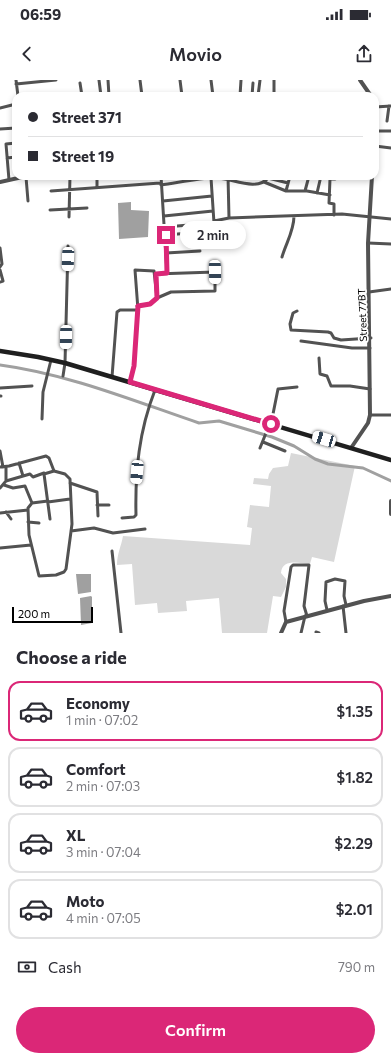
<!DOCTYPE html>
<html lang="en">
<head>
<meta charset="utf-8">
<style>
	:root { --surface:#fff; --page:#f2f2f3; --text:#2b2b33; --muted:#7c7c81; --line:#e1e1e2; --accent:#db2777 }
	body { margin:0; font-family:Commissioner,sans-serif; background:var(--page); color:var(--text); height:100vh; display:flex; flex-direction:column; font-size:15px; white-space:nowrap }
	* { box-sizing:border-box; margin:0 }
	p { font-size:13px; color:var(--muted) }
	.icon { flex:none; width:22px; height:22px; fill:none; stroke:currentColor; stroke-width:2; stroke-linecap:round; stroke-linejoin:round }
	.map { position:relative; height:553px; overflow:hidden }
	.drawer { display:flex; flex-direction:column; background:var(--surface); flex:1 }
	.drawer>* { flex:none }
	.top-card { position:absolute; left:12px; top:12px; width:367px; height:88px; border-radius:12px; box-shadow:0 2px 6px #0003; display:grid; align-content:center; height:88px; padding:0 16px; background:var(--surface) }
	.scale { position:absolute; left:12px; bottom:10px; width:81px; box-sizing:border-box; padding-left:4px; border:2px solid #000; border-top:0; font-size:11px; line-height:14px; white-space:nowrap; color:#000; -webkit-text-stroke:3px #fff; paint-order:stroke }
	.end { position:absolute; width:18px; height:18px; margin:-9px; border:5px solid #db2777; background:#fff; box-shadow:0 0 0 2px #fff }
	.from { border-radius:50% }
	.bubble { position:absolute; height:28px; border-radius:14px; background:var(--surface); box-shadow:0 2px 6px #0003; font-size:13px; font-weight:600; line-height:28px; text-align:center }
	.car { position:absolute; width:12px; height:24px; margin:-12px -6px; border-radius:5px; box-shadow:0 0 3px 1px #0007; background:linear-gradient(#fff 24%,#345 0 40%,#fff 0 76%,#345 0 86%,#fff 0) }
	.top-card b { display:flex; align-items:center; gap:14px; height:38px; font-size:15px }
	.top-card b+b { border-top:1px solid var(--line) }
	.top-card i { width:10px; height:10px; background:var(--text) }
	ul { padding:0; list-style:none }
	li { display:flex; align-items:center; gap:12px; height:60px; margin:0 8px 6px; padding:0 8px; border:2px solid var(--line); border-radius:12px }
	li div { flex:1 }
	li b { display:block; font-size:15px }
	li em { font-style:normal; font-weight:600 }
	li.current { border-color:var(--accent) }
	li>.icon { width:36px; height:36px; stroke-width:1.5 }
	h2 { padding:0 16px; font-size:18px; line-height:48px }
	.pay { display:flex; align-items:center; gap:10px; height:44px; padding:0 16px; font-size:15px }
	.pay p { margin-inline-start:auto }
	.cta { display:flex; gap:8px; margin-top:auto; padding:8px 16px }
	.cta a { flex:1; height:46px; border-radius:24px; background:var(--accent); color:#fff; font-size:16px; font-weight:600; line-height:46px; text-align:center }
	.status { display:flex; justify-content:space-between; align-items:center; height:28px; padding:0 20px; background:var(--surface); direction:ltr }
	.status svg { height:11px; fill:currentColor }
	header { display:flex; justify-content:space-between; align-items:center; height:52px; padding:0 16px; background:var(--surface); font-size:18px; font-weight:600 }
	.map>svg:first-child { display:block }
</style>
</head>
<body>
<div class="status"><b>06:59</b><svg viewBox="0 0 49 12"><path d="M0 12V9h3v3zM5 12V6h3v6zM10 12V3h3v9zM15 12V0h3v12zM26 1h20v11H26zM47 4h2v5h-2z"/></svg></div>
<header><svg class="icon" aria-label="back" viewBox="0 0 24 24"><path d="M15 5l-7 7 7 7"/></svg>Movio<svg class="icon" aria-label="share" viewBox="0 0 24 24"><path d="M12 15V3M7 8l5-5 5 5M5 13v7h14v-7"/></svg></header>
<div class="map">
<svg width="391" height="553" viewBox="0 0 391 553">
	<rect width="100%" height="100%" fill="#fff"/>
	<path fill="#d9d9d9" d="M291,373l64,13 -21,96 -22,-5 -2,7c-10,-1 -28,-6 -29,9l5,6v8l-5,10 -8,-1 -6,37h-45l-3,-35 -33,3 1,10 -29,2 -1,-10 -22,2 -3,-41 -15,1c0,-11 4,-18 6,-29l127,9 2,-17 -5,-1 3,-22 19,2 2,-21 -18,-2 1,-6 14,1 1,-5 4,-6 15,-2z"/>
	<path fill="#a0a0a0" d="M131,122v8l18,1 -1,26 -29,2 -1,-36z
		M76,494h15v18l-13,2z
		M91,516l1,1v26l-11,2 -1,-27z"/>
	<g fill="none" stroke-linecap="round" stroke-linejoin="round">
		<path stroke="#a0a0a0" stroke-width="3" d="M0,285c68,9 134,36 199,58l20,-2 53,16 22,9 21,13 13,5 35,4 28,13"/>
		<path stroke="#525252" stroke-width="3" d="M16,0l2,16
			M99,0l2,16
			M108,0l1,16
			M140,0l2,16
			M180,0l2,16
			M211,0l2,16
			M80,3l2,13
			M16,4l40,-4
			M240,16l1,-16
			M252,16l1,-13
			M258,16l2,-16
			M274,16v-16
			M375,27l16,-1
			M0,28l16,-4
			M387,41l2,-15
			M0,49l16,-1
			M375,51h16
			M375,66l16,2
			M7,78l9,-1
			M97,96v11
			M161,96l6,97
			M228,96l1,42
			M331,96l-1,3h5
			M26,97l2,24
			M330,99l-1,24 5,1v11
			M9,100l-3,-36 10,-1
			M264,102l22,9h21l23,4
			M161,105c16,-2 41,-8 56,-7 14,0 40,14 51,0l20,5
			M51,111l109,-8
			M286,111l4,-15
			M305,111l4,-15
			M317,113l4,-17
			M163,121l49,-5
			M50,130l37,-2
			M164,136l49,-5
			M69,137l1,-41
			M214,141l15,-3 113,-4 49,5
			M165,147l49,-4 -3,-45
			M166,155l47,-4
			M368,163l23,1
			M0,168l2,16 -2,3
			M166,173l34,-2
			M282,177c4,-14 12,-26 12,-41
			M0,190l3,11 -3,1
			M369,212l22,-3
			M137,226l13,-2 7,-6 14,-6 44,-1v-19l-60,2
			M297,231l-4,2 -3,11 1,6 37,2 3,1 3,5 7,2 30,-2
			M301,261l51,7h18
			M319,278l1,16 7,2 4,10h19l20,3
			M63,296l2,-13 3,-117
			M112,297l5,-65 3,-2h18
			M130,302l4,-16 4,-56 -3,-40 19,1 3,27
			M0,308l32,-2
			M0,316h1
			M370,335h21
			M42,339l1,-27 8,-32
			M271,344l7,-35 19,-2
			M263,362l22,9
			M260,368l10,-25
			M0,371l3,16
			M19,383l4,13
			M0,387l9,-1 37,-10 3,2 5,13 11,3 5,5 2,45 -6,45 -2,3 -8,3 -17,1 -10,-41 -1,-27 4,-5 16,-2
			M6,401l24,-7 3,3 11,-4
			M70,403l27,9 1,24
			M4,405l9,3 12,-2 7,17
			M0,408l6,-7v-14
			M48,422l22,-3
			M97,425h12
			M6,432l5,7
			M0,433l28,-3
			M122,438l12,-1 2,-2c-1,-44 3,-84 19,-125
			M50,439l-6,-45 10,-3
			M28,442l11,1
			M71,451l23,-3 19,5 32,-4
			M0,468l31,-3
			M112,471l9,82
			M343,526l3,27
			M327,530l-2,-9 1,-19 9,-3 10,2 -1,15 2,9
			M286,542l-2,-11 7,-44 2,-2h16l-5,41 3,10
			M316,552l3,1
			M301,553l4,-17"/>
		<path stroke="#525252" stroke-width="4" d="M360,0l11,16
			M0,102l27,-6
			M351,368l17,-25 2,-8 -2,-172 4,-67
			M391,421v13
			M281,553l5,-11 78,-21 27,-5"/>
		<path stroke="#1f1f1f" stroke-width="4.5" d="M0,271l38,6 27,6 326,97"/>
	</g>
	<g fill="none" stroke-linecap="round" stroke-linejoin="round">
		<path stroke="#db2777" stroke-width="5" d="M166,155l1,38 -11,1 1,24 -7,6 -12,2 -4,60 -4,16 141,42"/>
	</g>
	<g text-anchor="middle" stroke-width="3.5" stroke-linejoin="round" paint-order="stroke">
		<g font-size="10" fill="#000" stroke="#fff">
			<text transform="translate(362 235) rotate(-92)" y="4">Street 77BT</text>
		</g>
	</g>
</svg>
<div class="scale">200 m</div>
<i class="end from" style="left:271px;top:344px"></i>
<i class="end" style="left:166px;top:155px"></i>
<div class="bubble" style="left:180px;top:141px;width:66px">2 min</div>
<i class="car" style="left:68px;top:179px;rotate:182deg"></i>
<i class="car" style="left:215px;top:192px;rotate:179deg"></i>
<i class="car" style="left:66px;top:257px;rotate:181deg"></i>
<i class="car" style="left:324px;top:359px;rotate:287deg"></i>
<i class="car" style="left:137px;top:392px;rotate:185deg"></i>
<div class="top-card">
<b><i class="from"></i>Street 371</b>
<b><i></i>Street 19</b>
</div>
</div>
<section class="drawer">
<h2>Choose a ride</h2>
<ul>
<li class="current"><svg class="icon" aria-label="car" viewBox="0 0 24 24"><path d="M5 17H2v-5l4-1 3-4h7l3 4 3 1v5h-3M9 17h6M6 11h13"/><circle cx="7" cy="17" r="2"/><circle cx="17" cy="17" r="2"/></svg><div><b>Economy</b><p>1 min · 07:02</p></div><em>$1.35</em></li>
<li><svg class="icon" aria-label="car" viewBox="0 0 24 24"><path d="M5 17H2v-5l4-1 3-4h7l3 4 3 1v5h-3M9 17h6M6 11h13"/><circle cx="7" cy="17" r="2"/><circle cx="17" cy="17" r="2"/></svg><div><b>Comfort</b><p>2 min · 07:03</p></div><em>$1.82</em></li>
<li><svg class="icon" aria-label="car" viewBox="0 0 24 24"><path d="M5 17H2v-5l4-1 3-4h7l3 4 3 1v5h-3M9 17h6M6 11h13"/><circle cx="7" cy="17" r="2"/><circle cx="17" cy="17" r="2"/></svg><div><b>XL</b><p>3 min · 07:04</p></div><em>$2.29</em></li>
<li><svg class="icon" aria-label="car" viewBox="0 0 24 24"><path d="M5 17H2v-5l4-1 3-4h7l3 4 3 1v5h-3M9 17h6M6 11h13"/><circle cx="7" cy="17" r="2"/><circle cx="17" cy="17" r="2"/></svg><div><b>Moto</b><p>4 min · 07:05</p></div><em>$2.01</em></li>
</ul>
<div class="pay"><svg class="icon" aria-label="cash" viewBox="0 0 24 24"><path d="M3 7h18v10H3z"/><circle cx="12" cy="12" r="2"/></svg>Cash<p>790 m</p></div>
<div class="cta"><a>Confirm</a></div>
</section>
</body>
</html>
